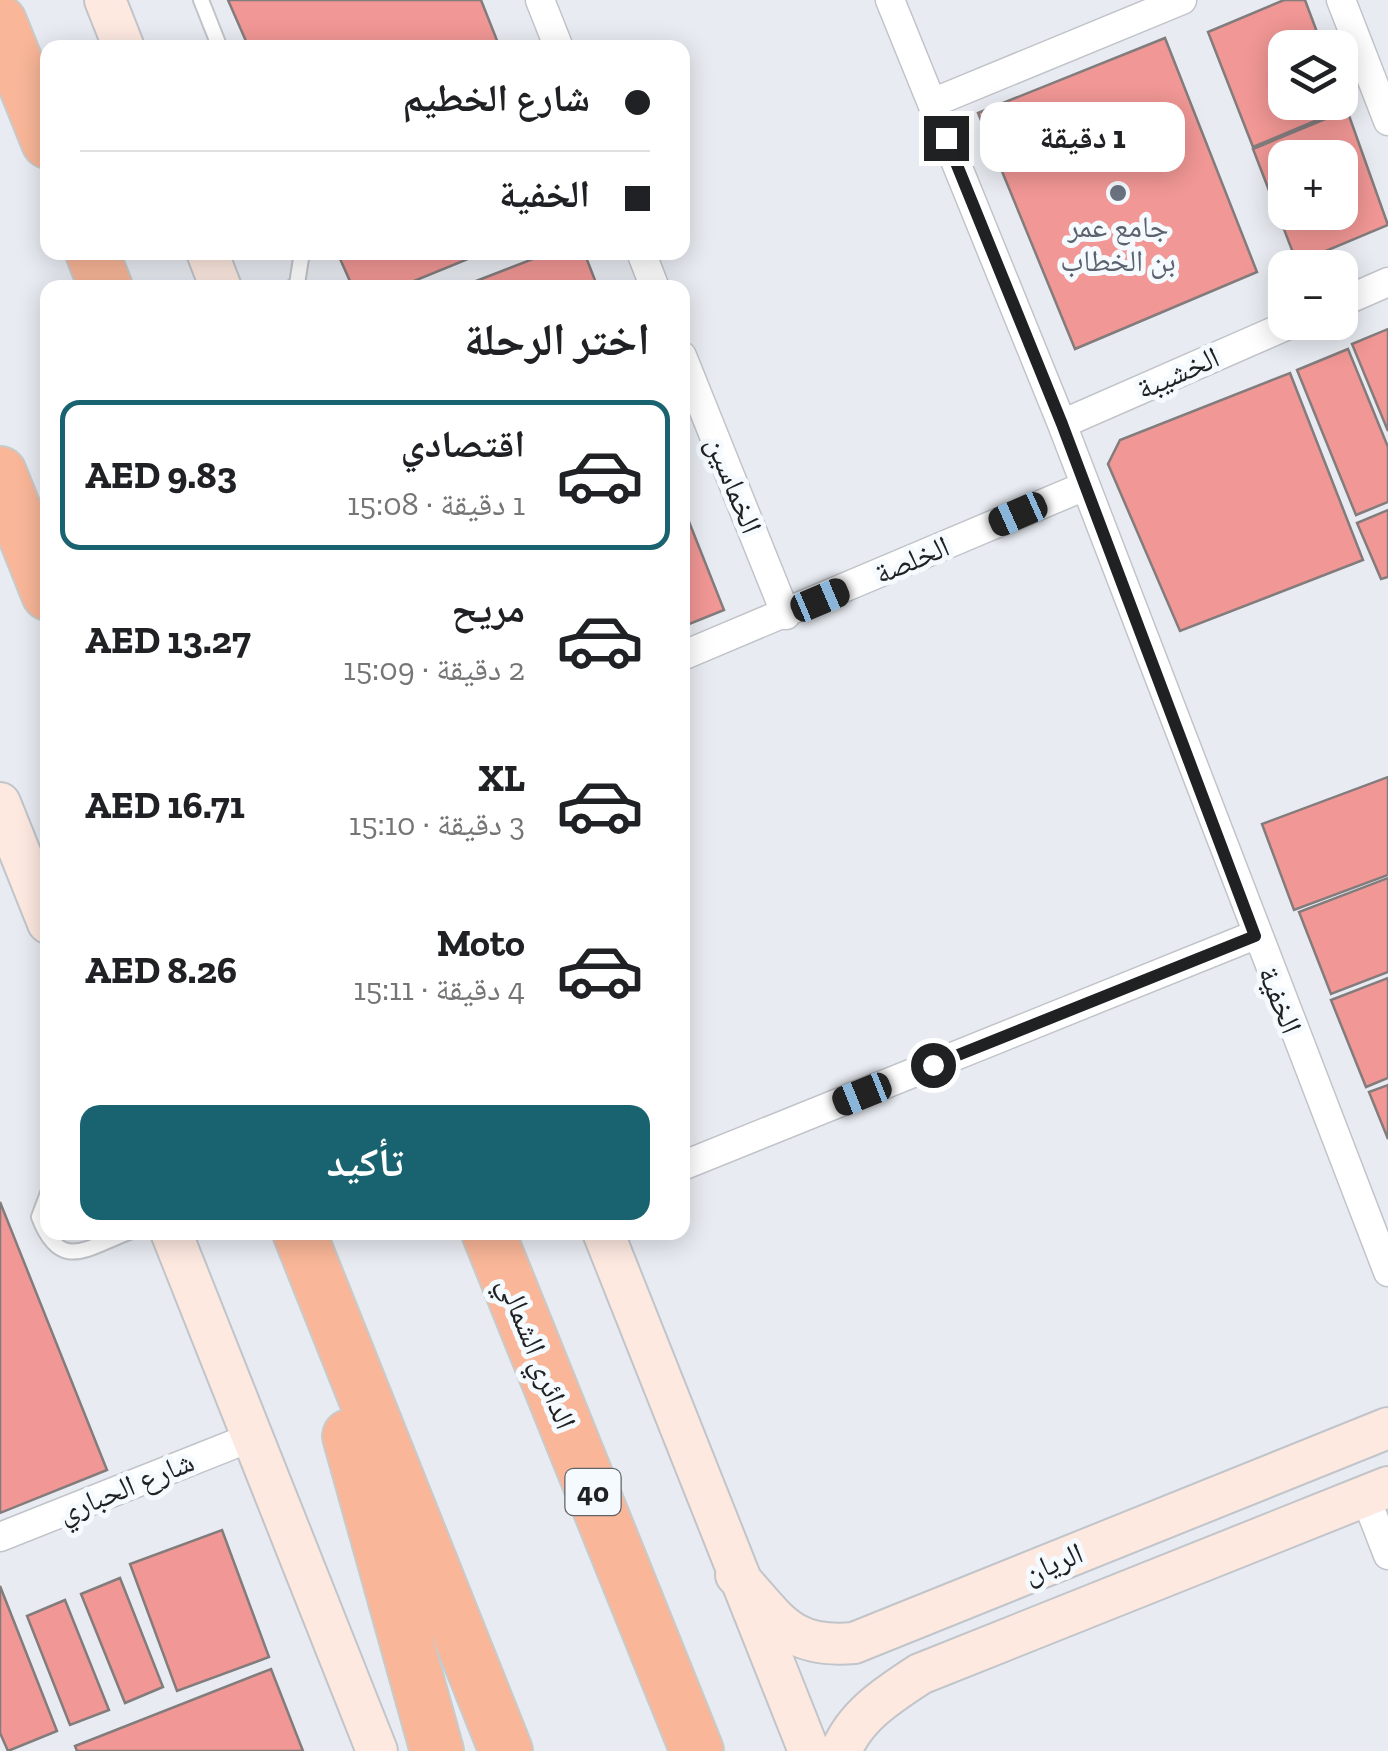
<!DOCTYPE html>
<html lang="ar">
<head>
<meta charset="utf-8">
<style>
	:root { --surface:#fff; --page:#f2f2f2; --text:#202124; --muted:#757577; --line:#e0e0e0; --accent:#196370 }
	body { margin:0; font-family:"Zilla Slab","Noto Naskh Arabic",serif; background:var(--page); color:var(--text); direction:rtl; height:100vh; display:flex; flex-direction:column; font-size:38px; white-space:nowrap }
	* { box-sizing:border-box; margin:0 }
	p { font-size:32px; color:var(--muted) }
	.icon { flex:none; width:55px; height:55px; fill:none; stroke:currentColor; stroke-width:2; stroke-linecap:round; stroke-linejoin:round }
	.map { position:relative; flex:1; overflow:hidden; direction:ltr }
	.details { position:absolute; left:40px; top:280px; width:650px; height:960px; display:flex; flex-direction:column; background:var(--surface); border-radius:20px; box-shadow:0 5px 25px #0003; direction:rtl }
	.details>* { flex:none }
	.hud { position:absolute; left:40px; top:40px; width:650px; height:220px; border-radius:20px; box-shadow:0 5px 25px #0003; direction:rtl; display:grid; align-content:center; height:220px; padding:0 40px; background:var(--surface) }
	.buttons { position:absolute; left:1268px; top:30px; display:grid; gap:20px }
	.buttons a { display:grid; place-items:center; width:90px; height:90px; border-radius:20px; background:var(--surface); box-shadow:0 5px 25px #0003; font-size:50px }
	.end { position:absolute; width:45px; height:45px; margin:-22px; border:12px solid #202123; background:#fff; box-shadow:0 0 0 5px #fff }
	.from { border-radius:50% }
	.bubble { position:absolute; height:70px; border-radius:20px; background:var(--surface); box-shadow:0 5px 25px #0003; font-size:32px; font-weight:700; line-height:70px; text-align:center; direction:rtl }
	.car { position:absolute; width:30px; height:60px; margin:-30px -15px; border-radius:12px; box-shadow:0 0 8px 2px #0007; background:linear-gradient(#222 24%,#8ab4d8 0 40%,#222 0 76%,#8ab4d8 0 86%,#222 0) }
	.hud b { display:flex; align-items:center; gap:35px; height:95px; font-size:38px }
	.hud b+b { border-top:2px solid var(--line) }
	.hud i { width:25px; height:25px; background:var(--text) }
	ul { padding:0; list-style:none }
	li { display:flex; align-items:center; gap:30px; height:150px; margin:0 20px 15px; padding:0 20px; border:5px solid transparent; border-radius:20px }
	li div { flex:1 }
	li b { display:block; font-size:38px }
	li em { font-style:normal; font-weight:700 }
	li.current { border-color:var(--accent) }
	li>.icon { width:90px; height:90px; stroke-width:1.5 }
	h2 { padding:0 40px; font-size:45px; line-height:120px }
	.cta { display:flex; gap:20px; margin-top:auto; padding:20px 40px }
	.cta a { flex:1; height:115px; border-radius:20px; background:var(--accent); color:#fff; font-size:40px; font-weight:700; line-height:115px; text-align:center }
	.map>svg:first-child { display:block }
</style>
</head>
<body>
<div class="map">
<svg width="1388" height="1751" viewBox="0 0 1388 1751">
	<rect width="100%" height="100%" fill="#e8ecf2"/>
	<path fill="#f19795" stroke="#837c7c" stroke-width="2.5" fill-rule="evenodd" d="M228,0h253l19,48h-251z
		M1284,0h21l18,48h-38v54h55v-9l6,15 -93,39 -45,-115z
		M1165,38l92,234 -182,77 -97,-236z
		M1347,110l41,115 -91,38 -44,-114zM1285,158h55v54h-55z
		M337,252h148l-88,36h-44z
		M551,252h33l14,36h-140z
		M1388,329v102l-36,-87z
		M1348,349l40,98v55l-32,13 -59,-145z
		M1290,373l73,187 -183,71 -72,-167 12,-24z
		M682,504l42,106 -42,17z
		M1388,510v67l-7,2 -24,-56z
		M1388,777v98l-94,35 -32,-86z
		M1388,878v94l-57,22 -32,-82z
		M1388,978v100l-22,9 -35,-87z
		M1388,1085v54l-19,-47z
		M0,1202l107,268 -107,43z
		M222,1530l47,127 -92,34 -47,-127z
		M120,1578l43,109 -38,16 -44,-109z
		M0,1586l57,145 -49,20 -8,-18z
		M65,1600l44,110 -39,15 -43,-109z
		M271,1669l32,82h-226l-2,-5z"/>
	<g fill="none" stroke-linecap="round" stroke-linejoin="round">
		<g stroke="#c1c5ca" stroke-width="18">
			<path id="lane" d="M201,0l19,48
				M291,288l6,-4 5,-32
				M48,1193l-9,24c21,55 46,32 90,15"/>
		</g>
		<g stroke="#c1c5ca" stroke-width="31">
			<path id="street" d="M540,0l19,48
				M890,0l172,424 326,848
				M1341,0l47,121
				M932,103l250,-103
				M641,252l14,36
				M1340,303l48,-21
				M682,356l104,259
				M1062,424l233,-102
				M682,656l403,-170
				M682,1166l573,-231
				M1365,1496l23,59
				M0,1537l252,-100"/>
		</g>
		<g stroke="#c1c5ca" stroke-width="44">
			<path id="secondary" d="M105,0l19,48
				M207,252l14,36
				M0,803l48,120
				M171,1232l206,519
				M603,1232l206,519
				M736,1575c41,44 52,74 118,68l534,-215
				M841,1751c15,-36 47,-56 79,-77l468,-187"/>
		</g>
		<g stroke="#c9caca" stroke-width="56">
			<path id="highway" d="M0,22l48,120
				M92,252l14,36
				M0,473l48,121
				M299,1232l207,519
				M488,1232l209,519
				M349,1436l88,315"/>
		</g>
		<use href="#lane" stroke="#fff" stroke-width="14"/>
		<use href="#street" stroke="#fff" stroke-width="28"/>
		<use href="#secondary" stroke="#fde9e0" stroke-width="40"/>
		<use href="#highway" stroke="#f9b698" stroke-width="52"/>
	</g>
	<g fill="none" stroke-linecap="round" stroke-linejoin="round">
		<path stroke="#202123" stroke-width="12" d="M933,1065l322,-129 -193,-512 -116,-286"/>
	</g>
	<circle fill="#6b7280" stroke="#f5faff" stroke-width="4" cx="1118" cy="193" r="10"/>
	<g text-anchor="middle" stroke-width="10" stroke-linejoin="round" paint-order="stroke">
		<rect fill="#f5faff" stroke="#606265" stroke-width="2.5" x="565.5" y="1469" width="55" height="46" rx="8"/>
		<g font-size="28" font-weight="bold" fill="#202123">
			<text x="593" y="1502">40</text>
		</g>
		<g font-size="30" fill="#5b616d" stroke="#f5faff">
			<text x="1118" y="237">جامع عمر<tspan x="1118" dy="34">بن الخطاب</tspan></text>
		</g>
		<g font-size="30" fill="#202123" stroke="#f5faff">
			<text transform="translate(1178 373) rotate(-24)" y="10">الخشيبة</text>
			<text transform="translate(734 485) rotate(68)" y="10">الخماسين</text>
			<text transform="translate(912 560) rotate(-23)" y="10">الخلصة</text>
			<text transform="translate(1280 1000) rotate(68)" y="10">الخفية</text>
			<text transform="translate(537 1353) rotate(68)" y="10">الدائري الشمالي</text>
			<text transform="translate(126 1487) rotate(-22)" y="10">شارع الحباري</text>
			<text transform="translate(1053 1563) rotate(-22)" y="10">الريان</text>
		</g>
	</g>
</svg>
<div class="buttons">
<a><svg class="icon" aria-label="layers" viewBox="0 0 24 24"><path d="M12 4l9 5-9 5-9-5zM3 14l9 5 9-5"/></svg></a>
<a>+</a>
<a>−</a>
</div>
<i class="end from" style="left:933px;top:1065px"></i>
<i class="end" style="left:946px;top:138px"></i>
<div class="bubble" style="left:980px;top:102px;width:205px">1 دقيقة</div>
<i class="car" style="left:1018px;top:514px;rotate:246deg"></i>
<i class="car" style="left:820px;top:600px;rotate:67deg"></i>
<i class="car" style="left:862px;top:1094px;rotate:248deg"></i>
<div class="hud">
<b><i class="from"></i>شارع الخطيم</b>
<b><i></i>الخفية</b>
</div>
<section class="details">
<h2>اختر الرحلة</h2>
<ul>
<li class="current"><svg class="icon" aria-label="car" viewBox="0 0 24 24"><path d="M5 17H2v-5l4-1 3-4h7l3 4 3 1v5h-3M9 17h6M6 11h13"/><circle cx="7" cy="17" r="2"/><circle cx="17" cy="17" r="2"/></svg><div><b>اقتصادي</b><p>1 دقيقة · 15:08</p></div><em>AED 9.83</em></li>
<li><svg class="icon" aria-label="car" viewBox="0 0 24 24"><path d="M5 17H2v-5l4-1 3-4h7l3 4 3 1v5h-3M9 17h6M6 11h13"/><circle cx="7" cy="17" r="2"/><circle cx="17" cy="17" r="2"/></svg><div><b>مريح</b><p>2 دقيقة · 15:09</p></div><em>AED 13.27</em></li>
<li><svg class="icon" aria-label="car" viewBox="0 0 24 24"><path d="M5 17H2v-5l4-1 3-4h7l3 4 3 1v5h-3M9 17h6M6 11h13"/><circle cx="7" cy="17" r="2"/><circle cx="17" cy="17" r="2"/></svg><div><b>XL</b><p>3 دقيقة · 15:10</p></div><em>AED 16.71</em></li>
<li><svg class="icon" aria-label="car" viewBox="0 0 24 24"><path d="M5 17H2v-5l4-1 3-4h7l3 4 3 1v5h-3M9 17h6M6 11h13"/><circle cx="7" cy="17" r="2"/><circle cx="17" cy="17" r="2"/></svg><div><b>Moto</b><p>4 دقيقة · 15:11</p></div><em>AED 8.26</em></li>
</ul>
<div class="cta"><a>تأكيد</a></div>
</section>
</div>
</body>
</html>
